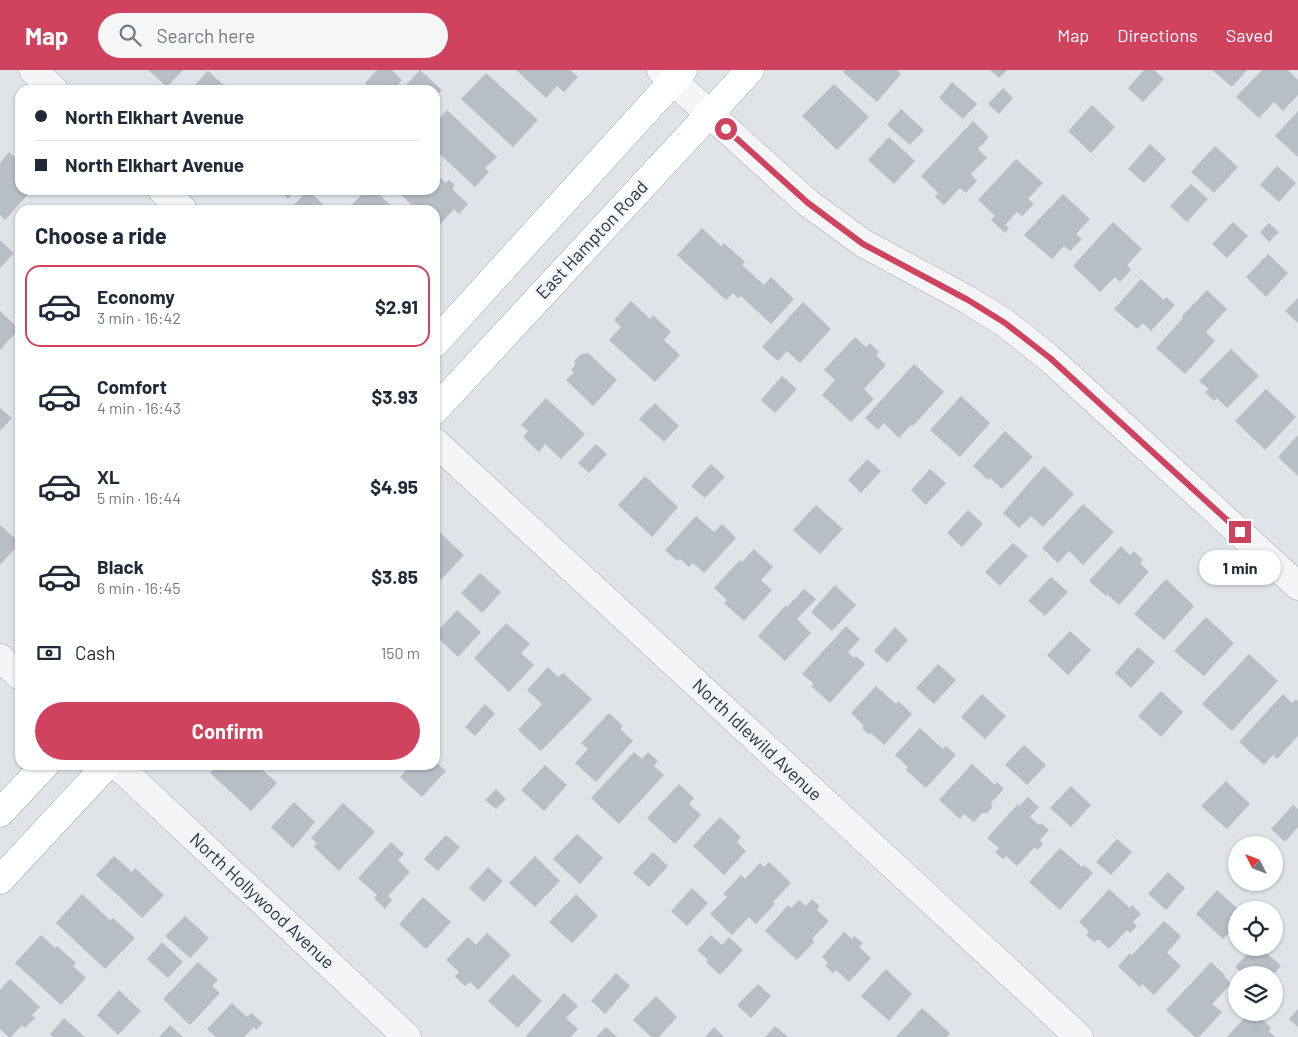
<!DOCTYPE html>
<html lang="en">
<head>
<meta charset="utf-8">
<style>
	:root { --surface:#fff; --page:#f6f6f7; --text:#1f2937; --muted:#747a83; --line:#e0e1e3; --accent:#d0435f }
	body { margin:0; font-family:Barlow,sans-serif; background:var(--page); color:var(--text); height:100vh; display:flex; flex-direction:column; font-size:19px; white-space:nowrap }
	* { box-sizing:border-box; margin:0 }
	p { font-size:16px; color:var(--muted) }
	.icon { flex:none; width:28px; height:28px; fill:none; stroke:currentColor; stroke-width:2; stroke-linecap:round; stroke-linejoin:round }
	.map { position:relative; flex:1; overflow:hidden }
	.details { position:absolute; left:15px; top:135px; width:425px; height:565px; display:flex; flex-direction:column; background:var(--surface); border-radius:15px; box-shadow:0 1px 4px #0004 }
	.details>* { flex:none }
	.hud { position:absolute; left:15px; top:15px; width:425px; height:110px; border-radius:15px; box-shadow:0 1px 4px #0004; display:grid; align-content:center; height:110px; padding:0 20px; background:var(--surface) }
	.needle { width:32px; rotate:312deg }
	.buttons { position:absolute; left:1228px; top:766px; display:grid; gap:10px }
	.buttons a { display:grid; place-items:center; width:55px; height:55px; border-radius:50%; background:var(--surface); box-shadow:0 1px 4px #0004; font-size:25px }
	.end { position:absolute; width:22px; height:22px; margin:-11px; border:6px solid #d0435f; background:#fff; box-shadow:0 0 0 2px #fff }
	.from { border-radius:50% }
	.bubble { position:absolute; height:35px; border-radius:18px; background:var(--surface); box-shadow:0 1px 4px #0004; font-size:16px; font-weight:700; line-height:35px; text-align:center }
	.hud b { display:flex; align-items:center; gap:18px; height:48px; font-size:19px }
	.hud b+b { border-top:1px solid var(--line) }
	.hud i { width:12px; height:12px; background:var(--text) }
	ul { padding:0; list-style:none }
	li { display:flex; align-items:center; gap:15px; height:82px; margin:0 10px 8px; padding:0 10px; border:2px solid transparent; border-radius:15px }
	li div { flex:1 }
	li b { display:block; font-size:19px }
	li em { font-style:normal; font-weight:700 }
	li.selected { border-color:var(--accent) }
	li>.icon { width:45px; height:45px; stroke-width:1.5 }
	h2 { padding:0 20px; font-size:22px; line-height:60px }
	.pay { display:flex; align-items:center; gap:12px; height:55px; padding:0 20px; font-size:19px }
	.pay p { margin-inline-start:auto }
	.action { display:flex; gap:10px; margin-top:auto; padding:10px 20px }
	.action a { flex:1; height:58px; border-radius:30px; background:var(--accent); color:#fff; font-size:20px; font-weight:700; line-height:58px; text-align:center }
	header { display:flex; align-items:center; gap:30px; box-sizing:border-box; height:70px; padding:0 25px; background:var(--accent); color:#fff }
	header strong { font-size:24px }
	nav { display:flex; gap:28px; margin-inline-start:auto; font-size:18px }
	.search { width:350px; height:45px; background:var(--page); display:flex; align-items:center; gap:12px; box-sizing:border-box; padding:0 18px; border-radius:28px; color:var(--muted); font-size:19px }
	.map>svg:first-child { display:block }
</style>
</head>
<body>
<header>
<strong>Map</strong>
<div class="search"><svg class="icon" aria-label="search" viewBox="0 0 24 24"><circle cx="10" cy="10" r="6"/><path d="M15 15l6 6"/></svg>Search here</div>
<nav><a>Map</a><a>Directions</a><a>Saved</a></nav>
</header>
<div class="map">
<svg width="1298" height="967" viewBox="0 0 1298 967">
	<rect width="100%" height="100%" fill="#e0e4e9"/>
	<path fill="#b7bec6" d="M148,0h35l-16,17z
		M377,0h15l10,10 -9,10h-21l-7,-7z
		M420,0l22,20 -7,8v-8h-25l-5,-4z
		M516,0h54l8,7 -14,15 -7,-6 -11,12z
		M844,0h53l4,4 -24,28 -34,-30z
		M990,0h17l-8,8z
		M1144,0h10l10,9 -21,23 -15,-14z
		M1212,0h35l-15,17z
		M1262,0h26l10,10v15l-15,16 -9,-9 -15,16 -23,-21z
		M208,1l21,19h-39z
		M486,3l52,47 -25,27 -52,-48z
		M952,12l25,22 -14,15 -24,-21z
		M834,14l35,33 -32,33 -35,-34z
		M1003,18l10,10 -14,16 -11,-10z
		M1092,35l23,22 -24,26 -23,-22z
		M901,39l23,21 -14,15 -23,-20z
		M447,40l50,47 -12,11 4,4 -14,15 -40,-37v-26z
		M1298,41v46l-23,-21z
		M973,51l16,16 -11,12 9,9 -16,16 6,7 -11,12 -6,-5 -16,17 -9,-8 3,-4 -17,-17z
		M889,67l26,24 -21,23 -26,-24z
		M1150,74l16,15 -22,24 -16,-14z
		M1215,76l23,21 -24,26 -23,-21z
		M9,82l11,10v28h12l-27,30 -5,-5v-52z
		M1016,89l27,24 -15,16 6,5 -12,12 -5,-4 -12,13 4,3 -4,5 -14,-13 4,-4 -17,-16z
		M1277,96l19,17 -17,19 -19,-17z
		M435,103l11,10 3,-3 6,5 -3,4 16,15 -9,10 -5,-5 -17,19 -2,-2v-16h-18l-21,-20h39z
		M1191,114l17,15 -21,23 -17,-16z
		M279,120h17l-8,9z
		M308,120l21,20h-40z
		M366,120h8l22,20h-49z
		M1063,124l27,25 -14,15 6,5 -12,12 -6,-5 -12,13 -28,-24z
		M1113,152l29,27 -15,16 4,5 -11,12 -5,-5 -15,15 -27,-26z
		M1233,152l15,14 -21,22 -15,-14z
		M1269,153l10,9 -10,10 -9,-10z
		M702,158l19,18 3,-3 21,19 -3,3 22,20 7,-8 23,22 -23,25 -30,-28 -3,2 -5,-5 -7,7 -49,-45z
		M0,170l14,13 -14,15z
		M1268,184l20,19 -22,24 -20,-20z
		M1141,209l23,21 2,-3 9,8 -24,26 -8,-8 -6,6 -23,-20z
		M1207,220l20,19 -21,23 9,9 -30,33 -29,-26 27,-30 -1,-2z
		M1298,228v25l-13,-12z
		M631,231l19,18 3,-4 18,17 -7,8 16,15 -25,27 -46,-42 12,-13 -7,-7z
		M803,232l28,27 -31,34 -13,-12 -9,10 -16,-14z
		M0,241l19,18 -19,21z
		M855,267l11,10 4,-4 9,9 -3,3 10,10 -22,24 10,10 -23,23 -29,-27 13,-15 -11,-10z
		M1231,279l28,27 -32,32 -10,-10 -3,3 -9,-9 4,-3 -10,-8z
		M588,283l29,27 -24,26 -27,-26 8,-8 -3,-2 4,-5v-5l6,-6z
		M914,294l30,28 -31,34 -2,-1 -12,13 -15,-15 -6,7 -13,-12z
		M782,306l15,13 -22,24 -14,-13z
		M1266,319l30,28 -31,33 -30,-29z
		M961,326l29,27 -30,34 -30,-27z
		M546,328l39,36 -24,25 -16,-15 -6,8 -16,-15 5,-6 -7,-6z
		M655,333l24,23 -15,16 -25,-23z
		M0,338l12,10 -12,13z
		M1005,361l28,26 -31,32 -12,-11 -2,2 -15,-14z
		M1298,365v41l-20,-19z
		M596,374l11,10 -18,19 -11,-10z
		M867,389l14,12 -20,22 -13,-13z
		M711,394l14,13 -20,21 -14,-12z
		M1044,396l30,28 -31,33 -12,-11 -12,12 -16,-15z
		M930,399l16,14 -20,22 -15,-15z
		M645,406l33,31 -26,30 -34,-32z
		M1083,434l31,28 -31,33 -14,-14 -11,12 -16,-15z
		M816,435l27,24 -23,25 -27,-24z
		M968,440l15,14 -21,23 -15,-14z
		M696,446l18,16 8,-8 14,14 -32,35 -11,-10 -4,4 -9,-8 -3,2 -12,-11z
		M0,455l20,18 -20,22z
		M435,458l29,27 -25,27 -4,-4z
		M1013,473l15,13 -28,30 -15,-14z
		M1121,476l9,9 4,-4 9,9 -3,3 9,9 -30,33 -11,-10 -2,1 -17,-15z
		M754,479l19,18 -12,13 11,10 -28,31 -20,-18 3,-3 -13,-12 26,-28 2,2z
		M480,503l21,19 -19,21 -21,-20z
		M1051,507l17,15 -23,24 -17,-15z
		M1166,509l28,27 -30,34 -30,-26z
		M835,515l21,20 -24,26 -21,-19z
		M804,519l12,10 -19,20 14,14 -26,28 -27,-25 27,-30 2,1z
		M457,540l24,22 -23,25 -23,-22v-1z
		M1206,547l28,26 -30,33 -30,-25z
		M506,553l24,21 -9,9 13,12 -25,27 -35,-34z
		M846,556l14,13 -12,13 6,6 2,-2 9,8 -35,39 -19,-17 3,-2 -12,-10z
		M895,557l13,13 -21,23 -13,-12z
		M1070,561l21,19 -23,25 -21,-20z
		M1138,577l17,15 -24,26 -16,-15z
		M1249,584l29,27 -46,50 -30,-27z
		M938,594l18,16 -22,24 -18,-16z
		M548,597l10,10 5,-4 29,26 -51,52 -23,-21 24,-26 -15,-14z
		M876,616l20,18 2,-3 14,13 -28,31 -13,-12 -2,2 -7,-7 2,-2 -13,-13z
		M1161,621l22,21 -22,25 -23,-21z
		M982,624l24,22 -21,23 -24,-22z
		M1283,624l9,9 4,-4 2,2v35l-21,23 -4,-4 -9,10 -25,-23z
		M485,634l10,10 -20,22 -10,-9z
		M609,643l14,13 -3,3 13,12 -37,41 -21,-19 13,-14 -7,-6z
		M920,658l23,21 3,-3 10,9 -30,33 -20,-18 2,-3 -13,-12z
		M1024,675l22,20 -19,20 -22,-20z
		M634,682l8,7 6,-7 10,9 -4,5 10,9 -45,49 -28,-26z
		M435,691l11,10 -24,26 -22,-20 11,-12h24z
		M972,694l23,21 2,-3 7,7 -13,14 1,5 -5,5h-5l-8,9 -10,-8 -4,5 -21,-19z
		M218,695h39l20,18 -26,28 -41,-38z
		M545,695l22,20 -23,26 -23,-21z
		M1226,711l24,23 -23,25 -26,-23z
		M679,714l15,14 -5,6 12,11 -26,29 -28,-26z
		M1071,716l20,19 -20,22 -21,-19z
		M496,719l10,10 -10,10 -11,-9z
		M1028,727l11,10 -9,10 9,8 2,-2 8,7 -9,10 3,4 -6,6 -2,-3 -18,19 -11,-10 -3,3 -8,-7 4,-4 -12,-10 31,-34 1,2z
		M294,732l21,20 -22,26 -22,-21z
		M343,733l32,29 -36,39 -25,-24 3,-4 -6,-5z
		M1293,735l5,4v18l-13,15 -14,-13z
		M720,747l21,20 -4,5 9,9 -22,24 -31,-29z
		M577,764l26,24 -23,26 -27,-25z
		M446,765l14,12 -22,24 -14,-12z
		M1117,769l15,13 -21,23 -15,-13z
		M391,772l13,12 -6,6 12,12 -22,24 4,4 -7,9 -11,-11 3,-3 -19,-17z
		M1060,778l22,19 2,-2 9,8 -33,37 -31,-28z
		M653,782l15,14 -19,21 -16,-14z
		M114,786l18,16 3,-4 29,27 -22,23 -46,-43z
		M535,786l25,25 -25,26 -26,-24z
		M769,792l22,21 -18,19 2,2 -19,20 -7,-7 -17,18 -22,-21 17,-17 -4,-3 18,-19 4,4 15,-16 4,4z
		M488,797l15,14 -19,21 -15,-14z
		M1168,802l17,16 -19,22 -18,-16z
		M692,818l16,15 -21,23 -16,-15z
		M1109,819l21,19 2,-3 9,9 -8,8 4,4 -7,7 -3,-3 -18,19 -11,-10 -4,3 -8,-7 3,-4 -10,-9z
		M1217,820l22,20h-3v14l-13,15 -27,-25z
		M82,824l28,26 3,-2 22,20 -30,31 -49,-46z
		M576,824l22,22 -26,27 -23,-21z
		M423,827l28,25 -25,27 -27,-25z
		M812,829l8,7 -3,4 12,11 -17,18 2,3 -17,18 -32,-29 23,-26 3,3 8,-8 7,6z
		M185,846l24,22 -19,20 -25,-22z
		M1164,851l17,15 -14,17 14,13 -27,29 -12,-11 -2,3 -22,-21 12,-13 2,2z
		M844,862l8,7 2,-3 9,7 -4,4 12,11 -22,24 -13,-12 -3,3 -8,-7 3,-3 -6,-6z
		M487,863l24,22 -33,35 -8,-8 -5,4 -10,-9 4,-5 -13,-12 22,-23 8,8z
		M41,865l14,13 2,-2 19,17 -3,3 13,12 -25,27 -46,-42z
		M711,865l11,10 7,-8 14,13 -23,25 -14,-13 2,-2 -11,-10z
		M162,872l21,20 -15,16 -21,-19z
		M1253,878h8l20,18 -8,9h-30l-8,-8z
		M198,892l20,18 -6,6 8,7 -30,32 -27,-26z
		M1211,892l14,13 -1,1 7,8 -19,20 10,8 -23,25h-4l-29,-27z
		M886,899l26,25 -23,27 -28,-25z
		M616,903l14,13 -25,28 -14,-13z
		M513,904l29,27 -24,27 -30,-27z
		M10,909l30,28 -8,8 3,3 -10,10 -3,-3 -11,12h-2l-9,-8v-39z
		M758,914l13,12 -20,22 -14,-13z
		M119,920l22,21 -23,24 -21,-20z
		M564,923l14,13 -12,12 12,11 -7,8h-44l-1,-1z
		M656,926l21,21 -18,20h-8l-18,-17z
		M232,933l15,14 4,-4 12,10 -7,7 -2,-3 -10,10h-28l-9,-8z
		M922,938l28,25 -3,4h-51z
		M1298,939v18l-9,-8z
		M1248,944l9,8 4,-4 10,10 -2,3 6,6h-48z
		M64,948l21,19h-32l-3,-3z
		M170,955l13,12h-24z
		M775,956l13,11h-23z
		M606,957l11,10h-21z
		M714,957l10,10h-19z"/>
	<g fill="none" stroke-linecap="round" stroke-linejoin="round">
		<g stroke="#a5abb3" stroke-width="29">
			<path id="minor" d="M33,0l21,20
				M661,0l147,133 55,40 105,57 37,23 44,35 249,228
				M162,120l21,20
				M435,372l644,595
				M0,588l20,18
				M117,695l290,272"/>
		</g>
		<g stroke="#9fa9b5" stroke-width="29">
			<path id="major" d="M435,273l248,-273
				M435,340l315,-340
				M0,743l45,-48
				M0,810l107,-115"/>
		</g>
		<use href="#minor" stroke="#f3f5f7" stroke-width="28"/>
		<use href="#major" stroke="#fff" stroke-width="28"/>
	</g>
	<g fill="none" stroke-linecap="round" stroke-linejoin="round">
		<path stroke="#d0435f" stroke-width="6" d="M726,59l82,74 55,41 105,56 37,23 45,35 190,174"/>
	</g>
	<g text-anchor="middle" stroke-width="5" stroke-linejoin="round" paint-order="stroke">
		<g font-size="18" fill="#283341" stroke="#f0f3f7">
			<text transform="translate(592 170) rotate(-47)" y="6">East Hampton Road</text>
			<text transform="translate(757 670) rotate(43)" y="6">North Idlewild Avenue</text>
			<text transform="translate(262 831) rotate(43)" y="6">North Hollywood Avenue</text>
		</g>
	</g>
</svg>
<div class="buttons">
<a><svg class="needle" viewBox="-14 -14 28 28"><path d="M0-13l5 13h-10z" fill="#e53935"/><path d="M0 13l5-13h-10z" fill="#747a83"/></svg></a>
<a><svg class="icon" aria-label="locate" viewBox="0 0 24 24"><circle cx="12" cy="12" r="6"/><path d="M12 2v4M12 18v4M2 12h4M18 12h4"/></svg></a>
<a><svg class="icon" aria-label="layers" viewBox="0 0 24 24"><path d="M12 4l9 5-9 5-9-5zM3 14l9 5 9-5"/></svg></a>
</div>
<i class="end from" style="left:726px;top:59px"></i>
<i class="end" style="left:1240px;top:462px"></i>
<div class="bubble" style="left:1199px;top:480px;width:82px">1 min</div>
<div class="hud">
<b><i class="from"></i>North Elkhart Avenue</b>
<b><i></i>North Elkhart Avenue</b>
</div>
<section class="details">
<h2>Choose a ride</h2>
<ul>
<li class="selected"><svg class="icon" aria-label="car" viewBox="0 0 24 24"><path d="M5 17H2v-5l4-1 3-4h7l3 4 3 1v5h-3M9 17h6M6 11h13"/><circle cx="7" cy="17" r="2"/><circle cx="17" cy="17" r="2"/></svg><div><b>Economy</b><p>3 min · 16:42</p></div><em>$2.91</em></li>
<li><svg class="icon" aria-label="car" viewBox="0 0 24 24"><path d="M5 17H2v-5l4-1 3-4h7l3 4 3 1v5h-3M9 17h6M6 11h13"/><circle cx="7" cy="17" r="2"/><circle cx="17" cy="17" r="2"/></svg><div><b>Comfort</b><p>4 min · 16:43</p></div><em>$3.93</em></li>
<li><svg class="icon" aria-label="car" viewBox="0 0 24 24"><path d="M5 17H2v-5l4-1 3-4h7l3 4 3 1v5h-3M9 17h6M6 11h13"/><circle cx="7" cy="17" r="2"/><circle cx="17" cy="17" r="2"/></svg><div><b>XL</b><p>5 min · 16:44</p></div><em>$4.95</em></li>
<li><svg class="icon" aria-label="car" viewBox="0 0 24 24"><path d="M5 17H2v-5l4-1 3-4h7l3 4 3 1v5h-3M9 17h6M6 11h13"/><circle cx="7" cy="17" r="2"/><circle cx="17" cy="17" r="2"/></svg><div><b>Black</b><p>6 min · 16:45</p></div><em>$3.85</em></li>
</ul>
<div class="pay"><svg class="icon" aria-label="cash" viewBox="0 0 24 24"><path d="M3 7h18v10H3z"/><circle cx="12" cy="12" r="2"/></svg>Cash<p>150 m</p></div>
<div class="action"><a>Confirm</a></div>
</section>
</div>
</body>
</html>
